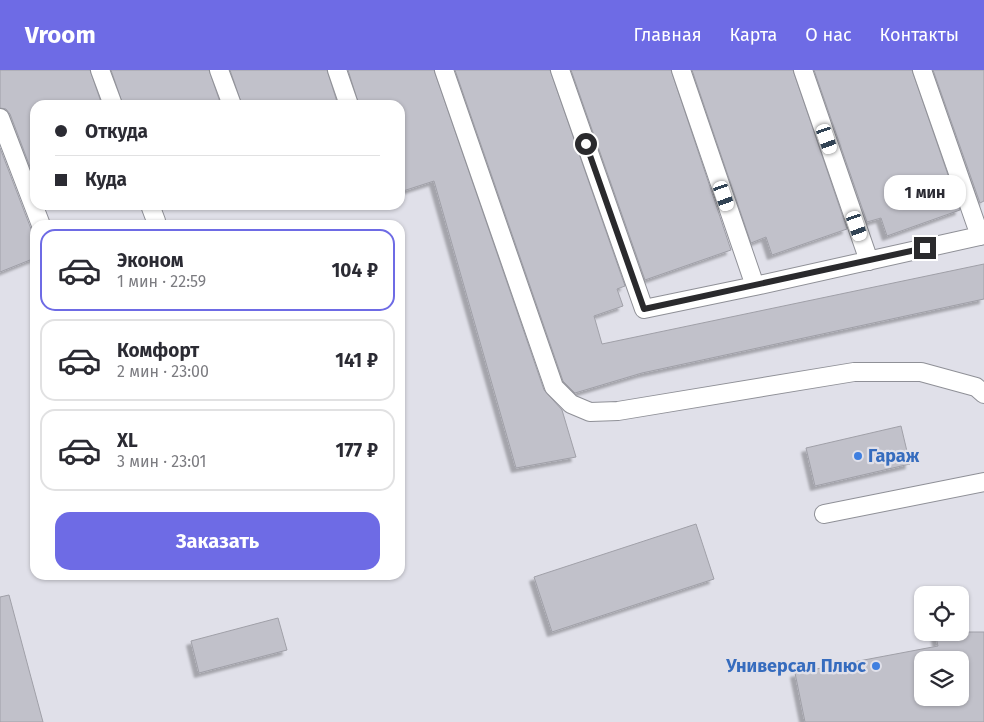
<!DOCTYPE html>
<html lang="ru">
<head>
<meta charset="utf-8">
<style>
	:root { --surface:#fff; --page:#f2f2f3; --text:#2b2b33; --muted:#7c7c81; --line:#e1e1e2; --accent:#6e6be5 }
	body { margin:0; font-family:"Fira Sans",sans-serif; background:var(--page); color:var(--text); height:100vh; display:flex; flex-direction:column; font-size:19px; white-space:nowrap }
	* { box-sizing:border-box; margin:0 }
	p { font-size:16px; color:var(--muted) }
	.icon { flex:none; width:28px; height:28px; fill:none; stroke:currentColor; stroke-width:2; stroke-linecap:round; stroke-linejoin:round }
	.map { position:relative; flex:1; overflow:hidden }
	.panel { position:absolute; left:30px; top:150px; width:375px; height:360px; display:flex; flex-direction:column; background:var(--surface); border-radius:15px; box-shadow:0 1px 4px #0004 }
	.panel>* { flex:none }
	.top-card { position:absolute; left:30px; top:30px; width:375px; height:110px; border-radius:15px; box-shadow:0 1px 4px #0004; display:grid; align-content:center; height:110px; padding:0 25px; background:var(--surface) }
	.tools { position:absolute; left:914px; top:516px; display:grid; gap:10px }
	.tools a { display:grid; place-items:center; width:55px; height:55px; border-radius:10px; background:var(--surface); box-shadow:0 1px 4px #0004; font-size:25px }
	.end { position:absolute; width:22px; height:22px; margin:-11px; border:6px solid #2a2a2d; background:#fff; box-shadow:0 0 0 2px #fff }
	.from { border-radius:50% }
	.bubble { position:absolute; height:35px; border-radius:15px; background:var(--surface); box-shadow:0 1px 4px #0004; font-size:16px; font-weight:700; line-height:35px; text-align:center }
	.car { position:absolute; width:15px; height:30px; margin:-15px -8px; border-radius:6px; box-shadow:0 0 4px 1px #0007; background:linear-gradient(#fff 24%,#345 0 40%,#fff 0 76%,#345 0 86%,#fff 0) }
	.top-card b { display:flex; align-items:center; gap:18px; height:48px; font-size:19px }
	.top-card b+b { border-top:1px solid var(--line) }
	.top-card i { width:12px; height:12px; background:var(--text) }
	ul { padding:9px 0 0; list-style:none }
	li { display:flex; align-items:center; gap:15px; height:82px; margin:0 10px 8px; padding:0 15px; border:2px solid var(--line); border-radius:15px }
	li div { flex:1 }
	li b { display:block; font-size:19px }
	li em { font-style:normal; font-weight:700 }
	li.current { border-color:var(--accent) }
	li>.icon { width:45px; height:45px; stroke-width:1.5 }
	.primary-button { display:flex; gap:10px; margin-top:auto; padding:10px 25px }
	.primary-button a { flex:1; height:58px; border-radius:15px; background:var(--accent); color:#fff; font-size:20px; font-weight:700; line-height:58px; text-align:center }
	header { display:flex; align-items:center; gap:30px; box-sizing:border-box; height:70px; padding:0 25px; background:var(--accent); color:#fff }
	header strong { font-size:24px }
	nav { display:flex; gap:28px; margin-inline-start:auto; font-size:18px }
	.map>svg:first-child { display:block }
</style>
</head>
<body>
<header>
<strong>Vroom</strong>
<nav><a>Главная</a><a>Карта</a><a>О нас</a><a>Контакты</a></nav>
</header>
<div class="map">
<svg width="984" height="652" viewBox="0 0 984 652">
	<defs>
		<filter id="shadow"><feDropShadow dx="-4.5" dy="4.5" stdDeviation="1" flood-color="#0004"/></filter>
	</defs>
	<rect width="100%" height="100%" fill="#e0e0e9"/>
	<path fill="#c1c1ca" stroke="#a0a0a8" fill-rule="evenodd" filter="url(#shadow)" d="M0,0h90l12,35h-67v75l-25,-66 -4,-5 -6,-1z
		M111,0h98l12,35h-98z
		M230,0h97l11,35h-96z
		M348,0h86l110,320 18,20 14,47 -60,11 -82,-287 -34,11v-87h-41z
		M455,0h95l75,216 -8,3 6,17 -29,10 8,28 382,-80v35l-342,74 -67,20 -12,-12z
		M571,0h100l60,180 -86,30z
		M692,0h101l54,159 -75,26 -6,-18 -15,6z
		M814,0h98l48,140 -73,26 -6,-18 -14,4z
		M933,0h51v131l-4,2z
		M0,78l31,81 4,5v24l-35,14z
		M901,356l9,38 -95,22 -9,-38z
		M696,454l18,55 -162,53 -18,-55z
		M9,525l20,75 14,52h-43v-125z
		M278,548l9,32 -88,23 -8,-32z
		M935,562h49v90h-179l-10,-49 143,-27zM922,590h38v38h-38z"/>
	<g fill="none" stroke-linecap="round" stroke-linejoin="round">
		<g stroke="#8f9097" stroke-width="20">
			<path id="service" d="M100,0l13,35
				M219,0l13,35
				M337,0l12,35
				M444,0l110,317 17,17 19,8 28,-1 236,-39h67l55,15 8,7
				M560,0l84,239 111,-23
				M681,0l74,216 229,-51
				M803,0l66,191
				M922,0l58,166
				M0,48l41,107
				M150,135l6,16
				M824,444l160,-32"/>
		</g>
		<use href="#service" stroke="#fff" stroke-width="18"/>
	</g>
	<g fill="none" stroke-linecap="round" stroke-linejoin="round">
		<path stroke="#2a2a2d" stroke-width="6" d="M586,74l58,165 281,-61"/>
	</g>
	<g fill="#3f7fe0" stroke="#e0e0e9" stroke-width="2">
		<circle cx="858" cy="386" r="5"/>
		<circle cx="876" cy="596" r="5"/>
	</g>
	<g text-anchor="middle" stroke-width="4.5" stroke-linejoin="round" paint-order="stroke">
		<g font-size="18" font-weight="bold" fill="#366cbe" stroke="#e0e0e9" text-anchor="start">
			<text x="868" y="392">Гараж</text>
			<text x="866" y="602" text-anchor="end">Универсал Плюс</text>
		</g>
	</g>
</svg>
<div class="tools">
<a><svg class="icon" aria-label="locate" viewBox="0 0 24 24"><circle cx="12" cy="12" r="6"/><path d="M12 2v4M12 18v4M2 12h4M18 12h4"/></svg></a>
<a><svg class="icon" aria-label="layers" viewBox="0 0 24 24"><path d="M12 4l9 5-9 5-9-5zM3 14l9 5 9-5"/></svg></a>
</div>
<i class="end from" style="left:586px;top:74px"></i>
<i class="end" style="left:925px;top:178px"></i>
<div class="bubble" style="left:884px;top:105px;width:82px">1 мин</div>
<i class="car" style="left:827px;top:69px;rotate:161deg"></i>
<i class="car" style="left:724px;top:126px;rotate:161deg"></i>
<i class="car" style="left:857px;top:156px;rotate:161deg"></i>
<div class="top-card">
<b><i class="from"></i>Откуда</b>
<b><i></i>Куда</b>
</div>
<section class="panel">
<ul>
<li class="current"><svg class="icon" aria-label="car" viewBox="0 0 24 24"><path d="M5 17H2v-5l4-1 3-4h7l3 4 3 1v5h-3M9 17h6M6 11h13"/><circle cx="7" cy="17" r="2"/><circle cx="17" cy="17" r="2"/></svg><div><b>Эконом</b><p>1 мин · 22:59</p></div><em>104 ₽</em></li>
<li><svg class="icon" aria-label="car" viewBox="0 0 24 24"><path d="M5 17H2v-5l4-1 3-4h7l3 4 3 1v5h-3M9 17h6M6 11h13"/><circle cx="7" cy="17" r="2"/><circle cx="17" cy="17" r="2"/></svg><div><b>Комфорт</b><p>2 мин · 23:00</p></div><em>141 ₽</em></li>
<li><svg class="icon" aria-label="car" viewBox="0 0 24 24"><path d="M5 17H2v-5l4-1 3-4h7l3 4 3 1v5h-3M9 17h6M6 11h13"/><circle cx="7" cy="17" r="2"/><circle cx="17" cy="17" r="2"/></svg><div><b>XL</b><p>3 мин · 23:01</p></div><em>177 ₽</em></li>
</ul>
<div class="primary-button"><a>Заказать</a></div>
</section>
</div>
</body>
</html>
